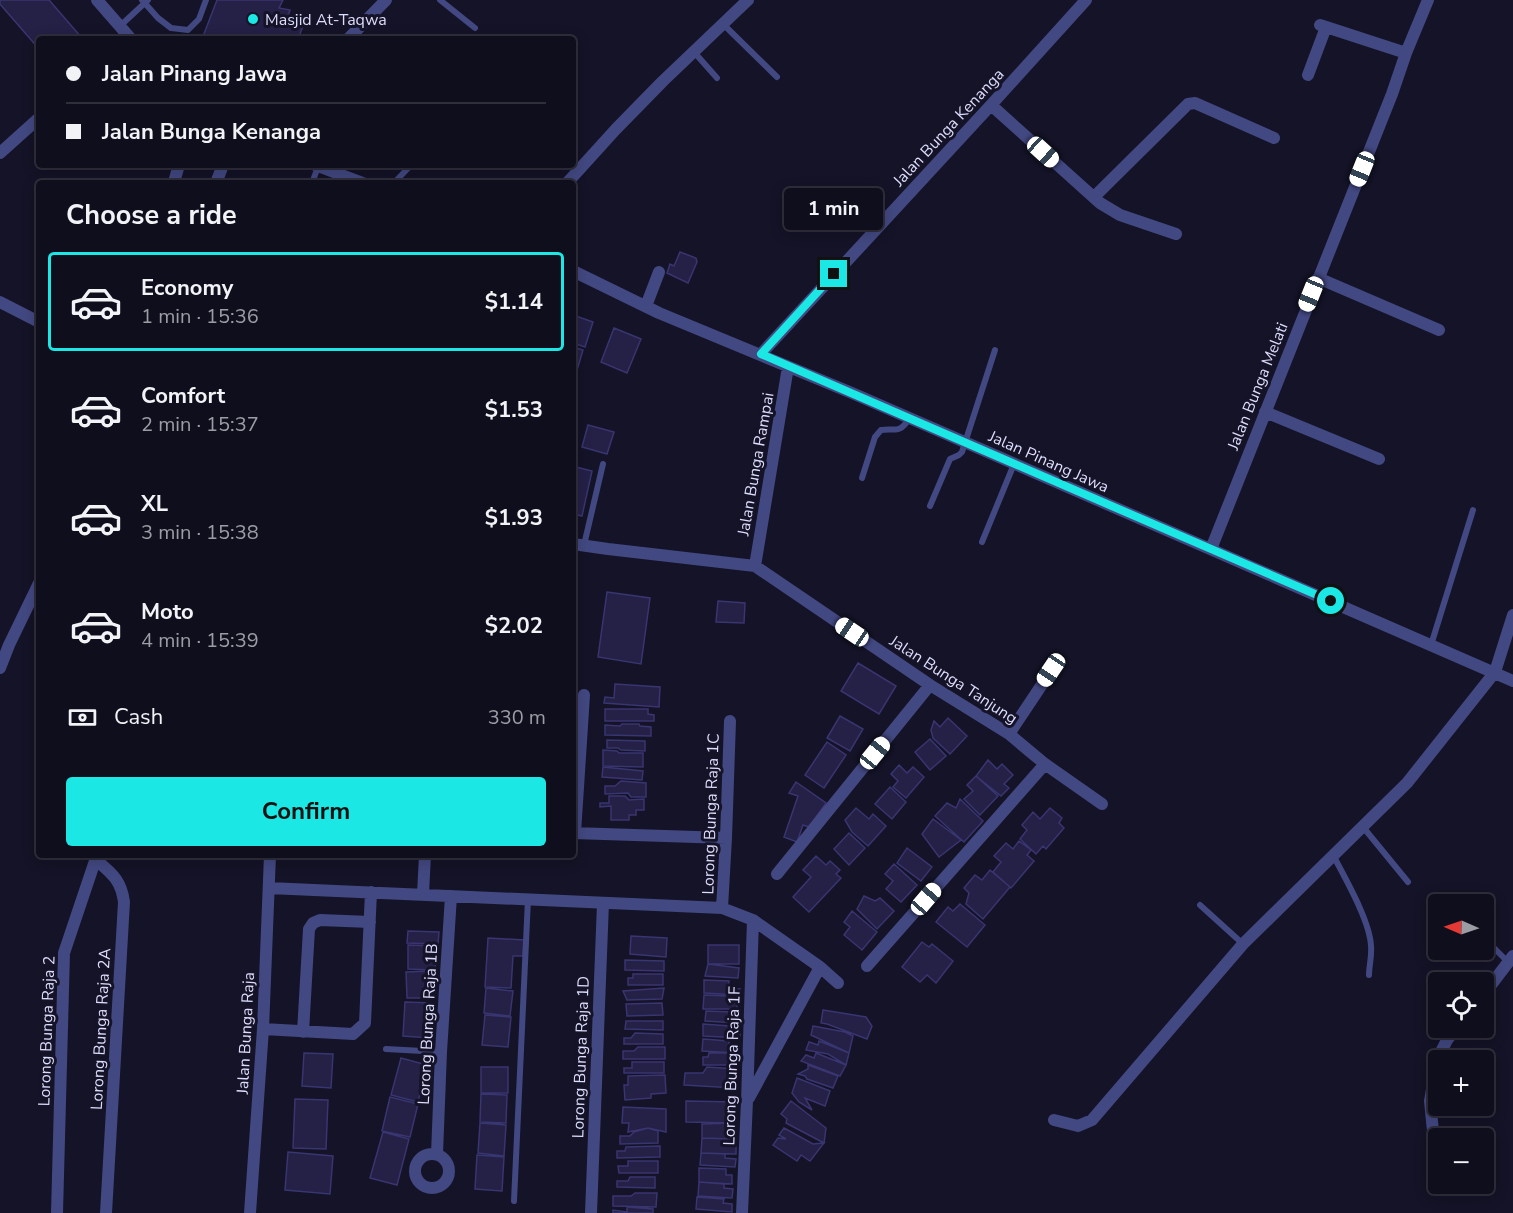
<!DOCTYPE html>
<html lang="en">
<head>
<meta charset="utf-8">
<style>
	:root { --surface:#0f0e1d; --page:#1d1c2a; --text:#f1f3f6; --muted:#9b9ca4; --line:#2f2e3b; --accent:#1be8e4 }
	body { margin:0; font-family:"Nunito Sans",sans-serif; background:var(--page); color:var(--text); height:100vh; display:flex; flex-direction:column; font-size:22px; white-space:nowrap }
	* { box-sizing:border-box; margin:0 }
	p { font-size:20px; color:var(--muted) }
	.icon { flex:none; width:33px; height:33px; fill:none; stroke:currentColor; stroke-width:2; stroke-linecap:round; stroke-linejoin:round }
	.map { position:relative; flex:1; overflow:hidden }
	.drawer { position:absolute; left:36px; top:180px; width:540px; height:678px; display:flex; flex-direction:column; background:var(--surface); border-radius:6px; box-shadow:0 3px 15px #0003,0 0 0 2px var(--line) }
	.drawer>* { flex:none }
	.guide { position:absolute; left:36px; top:36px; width:540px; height:132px; border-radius:6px; box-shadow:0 3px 15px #0003,0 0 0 2px var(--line); display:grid; align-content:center; height:132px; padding:0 30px; background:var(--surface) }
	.needle { width:39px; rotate:272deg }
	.fabs { position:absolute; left:1428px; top:894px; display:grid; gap:12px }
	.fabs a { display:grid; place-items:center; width:66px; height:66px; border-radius:6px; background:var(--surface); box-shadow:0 3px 15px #0003,0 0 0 2px var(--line); font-size:30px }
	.end { position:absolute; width:27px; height:27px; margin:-14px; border:8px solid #1be8e4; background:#111; box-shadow:0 0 0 3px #111 }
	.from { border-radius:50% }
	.bubble { position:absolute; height:42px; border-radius:6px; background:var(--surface); box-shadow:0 3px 15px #0003,0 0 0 2px var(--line); font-size:20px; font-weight:700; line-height:42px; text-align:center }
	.car { position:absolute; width:18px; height:36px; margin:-18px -9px; border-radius:8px; box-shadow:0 0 4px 2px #0007; background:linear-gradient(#fff 24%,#345 0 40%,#fff 0 76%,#345 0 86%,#fff 0) }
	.guide b { display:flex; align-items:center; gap:21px; height:57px; font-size:22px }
	.guide b+b { border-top:2px solid var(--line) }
	.guide i { width:15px; height:15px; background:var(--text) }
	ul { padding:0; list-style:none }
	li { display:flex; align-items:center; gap:18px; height:99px; margin:0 12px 9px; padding:0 18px; border:3px solid transparent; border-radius:6px }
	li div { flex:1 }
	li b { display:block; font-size:22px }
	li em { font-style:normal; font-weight:700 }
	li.on { border-color:var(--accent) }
	li>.icon { width:54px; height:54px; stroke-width:1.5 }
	h2 { padding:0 30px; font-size:27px; line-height:72px }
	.pay { display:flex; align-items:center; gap:15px; height:66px; padding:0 30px; font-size:22px }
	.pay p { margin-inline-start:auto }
	.action { display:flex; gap:12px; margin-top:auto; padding:12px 30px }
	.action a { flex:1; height:69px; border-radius:6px; background:var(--accent); color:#111; font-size:24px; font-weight:700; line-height:69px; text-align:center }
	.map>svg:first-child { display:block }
</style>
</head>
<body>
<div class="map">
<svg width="1513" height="1213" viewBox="0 0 1513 1213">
	<rect width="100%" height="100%" fill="#141327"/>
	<path fill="#242046" stroke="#393570" stroke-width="1.5" d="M0,0h49l33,38 -43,1v10l-39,-45z
		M217,0h66l-4,8 11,2 -2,6 17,5 -7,18h-96z
		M680,252l16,6 1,4 -9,21 -21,-10 3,-9 4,2z
		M573,315l20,7 -8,25 -12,-4z
		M614,328l27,11 -14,34 -26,-11z
		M573,347l10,3 -6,20 -4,-1z
		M588,425l26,7 -7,22 -25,-7z
		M576,467l16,4 -10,45 -9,-2v-41z
		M607,592l43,6 -9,66 -43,-7z
		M718,601l27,2 -1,20 -28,-1z
		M858,663l38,23 -17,28 -38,-23z
		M615,684l45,3 -1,20 -55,-4 1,-6 9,1z
		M605,709h43v5l6,1v6h-49z
		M840,716l23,13 -13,22 -23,-13z
		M948,718l19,18 -17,18 -17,-16 -2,-8 3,-9 6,6z
		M622,724h17l1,2 11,1v9l-46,-1v-10l15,1z
		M930,739l16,17 -16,14 -15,-18z
		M607,740l38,1v10l-24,-1 -3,-2h-11z
		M827,742l19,13 -22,33 -19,-13z
		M603,750l14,1 2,2h24v14l-40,-1z
		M988,760l9,9 5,-5 11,11 -9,9 5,4 -8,8 -25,-20z
		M899,765l8,8 6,-6 11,10 -18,21 -13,-11 5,-6 -7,-7z
		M603,767l40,4 -1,9 -40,-3z
		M976,776l22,20 -18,19 -16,-16 9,-8 -6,-6z
		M621,781l25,2v14h-15l-3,-4 -23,1v-8h10z
		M796,782l30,21 -17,24 -6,-2 -6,17 -13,-5 14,-41 -9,-3z
		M890,787l16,15 -14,17 -17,-15z
		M609,796h16l4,4 15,-1v11h-8v5h-7v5h-18v-14l-11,1v-4h9z
		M960,799l23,22 -19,21 -29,-26 12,-13 9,5z
		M856,808l13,11 4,-5 13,12 -18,20 -16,-14 -7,-12z
		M1050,808l12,10 -3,5 5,5 -18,21 -3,-3 -7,8 -16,-15 7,-9 -5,-5 11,-13 7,7z
		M933,819l28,21 -22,17 -17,-23z
		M849,833l16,15 -16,17 -15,-16z
		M1019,841l12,9 -4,5 7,6 -23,27 -18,-16 8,-10 -7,-6 12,-13 7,6z
		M907,848l25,19 -11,14 -24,-18z
		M389,855h17l-1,4 -17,-1z
		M816,856l10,9 4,-4 10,9 -4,4 5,4 -32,34 -16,-15 18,-20 -8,-7z
		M894,864l23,21 -16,17 -15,-13 7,-8 -8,-7z
		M990,870l20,17 -27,32 -17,-15 3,-11 -5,-5 11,-13 7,5z
		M864,896l11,5 5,-3 14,13 -17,18 -20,-20z
		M960,904l25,21 -18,22 -31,-25 12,-15 5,4z
		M852,911l25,21 -15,18 -18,-15 6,-8 -6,-5z
		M408,931l31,1 -1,12 -31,-1z
		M631,936l36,2 -1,19 -36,-3z
		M488,938l36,2 -1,16h-10l-2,32 -26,-1z
		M922,942l7,5 3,-3 21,17 -17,22 -9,-8 -7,7 -18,-15z
		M408,945l28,1 -1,24 -27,-1z
		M708,945h31v19h-31z
		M625,960l39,1v10l-39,-1z
		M708,964l31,4 -1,10 -33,-2z
		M431,971l1,27h-25l-1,-26z
		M633,974h30v11h-35v-7h5z
		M704,980l25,1 -1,7 12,1v6l-36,-2z
		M486,988l27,3 -3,25 -26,-3z
		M664,988l-2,11 -35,1 -4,-9z
		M704,995l25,1v5h8v8h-34z
		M405,1002l27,1 -2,35 -27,-2z
		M662,1003l1,12 -36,1 -1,-12z
		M823,1010l43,7 6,9 -5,13 -40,-15 -6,-1z
		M706,1011l25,1 -1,4h7v7l-32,-2z
		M485,1015l26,2 -3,30 -26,-2z
		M626,1021h37v9l-38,-1z
		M703,1024l27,2v5l10,1v6l-37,-2z
		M813,1026l32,6 8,4 -4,17 -38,-18z
		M635,1033l28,1v10h-39v-6h7z
		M703,1039l26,2v7h9l-1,5 -35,-2z
		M819,1041l30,12 -3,12 -18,-11 -22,-4 3,-8 9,3z
		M638,1047h27v12h-42v-8h11z
		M304,1053l29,1 -2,34 -29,-2z
		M709,1053h22v6h6v6h-34v-8h5z
		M816,1053l30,12 -6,11 -39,-15 5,-6 8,3z
		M401,1058l26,7 -9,37 -27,-7z
		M632,1062h32v11h-40v-5h8z
		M808,1065l30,11 -5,12 -26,-9 -2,-3 -7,-2 10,-5z
		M481,1067h27v26h-27z
		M707,1067l29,2 -1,19 -51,-3 1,-12h18z
		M665,1075l1,18 -15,1v4l-26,2 -1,-15h4v-9z
		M797,1078l33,13 -5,15 -20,-8 7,12 -13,-8 -7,-9z
		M481,1094l26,1 -1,28 -26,-1z
		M390,1097l28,7 -8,33 -28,-6z
		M295,1099l33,1 -2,49 -33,-1z
		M686,1101l49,1v21l-49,-1z
		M791,1101l35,27 -2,15 -38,-20 1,-4 -6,-5z
		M623,1107l43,2v23l-18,-4 -20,4 1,-9h-7z
		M480,1123l26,2 -2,31 -26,-3z
		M735,1123l1,16 -34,-1v-14z
		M648,1128l10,3v12l-38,1v-8h10l4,-4z
		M784,1128l29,16 11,-1 -14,18 -9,-6 -4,6 -24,-16 5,-7 8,1 -7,-4z
		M383,1132l26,7 -12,46 -27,-7z
		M702,1138l34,1v15l-35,-1z
		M660,1146v11l-43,1v-7h8l1,-4z
		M288,1152l45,4 -3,38 -45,-4z
		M701,1153l24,1v4l11,1 -1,8 -35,-2z
		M477,1155l27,2 -2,34 -27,-2z
		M628,1161h30v12h-39l-1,-7h10z
		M699,1168l27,1v6h6v9l-33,-2z
		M630,1177h25v11l-38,-1v-6h11z
		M699,1182l25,2v4l9,1 -1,9 -34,-2z
		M635,1193h22l-1,14 -43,-1v-10h18z
		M697,1197l27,2 -1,4 9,1v8l-36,-3z
		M627,1207l26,2v4h-40v-3l14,2z"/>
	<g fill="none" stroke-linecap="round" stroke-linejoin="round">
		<path stroke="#424881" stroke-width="6" d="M142,0l16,18 13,10 17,2 11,-11 7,-19
			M440,0l35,28
			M723,24l54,53
			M120,26l28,-26
			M694,52l23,26
			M312,183l6,-16
			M394,183l17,-18
			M862,478l13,-41 6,-7c15,-2 18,4 28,-11
			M930,506l20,-47 9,-4 3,-3 33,-102
			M982,542l32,-78
			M584,545l19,-81
			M1431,645l42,-135
			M1363,827l45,55
			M1333,855c12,23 37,66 38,91 1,10 -2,20 -2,29
			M1200,905l43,39
			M1484,938l24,24
			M386,1049l55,3
			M514,1201l14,-302"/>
		<path stroke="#424881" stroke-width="12" d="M97,0l34,39
			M1320,25l86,28
			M348,39l38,-39
			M1308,75l18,-48
			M991,105l109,98 20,12 56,19
			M0,153l39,-35
			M315,165l48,18
			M176,183l-2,-1 5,-17
			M216,183l7,-18
			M567,183l49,-54 47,-48 85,-81
			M1094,197l94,-93 7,-1 79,35
			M573,271l86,42 193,80 661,288
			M1318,278l121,52
			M0,302l39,20
			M646,306l13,-34
			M761,354l230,-249 95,-105
			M1265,412l114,47
			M573,544l35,5 147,17 175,119 79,49 36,30 57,40
			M1211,549l181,-455 14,-41 22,-53
			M755,566l33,-199
			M0,668l9,-23 30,-62
			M1009,734l42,-63
			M573,833l153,5
			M575,833l9,-138
			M95,859c16,14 26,20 29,43l-18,311
			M777,874l153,-189
			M269,888l453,20 31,12 67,47 18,16
			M423,894l2,-39
			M722,908l4,-70 4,-117
			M867,966l178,-202
			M1484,994l29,-38
			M263,1029l90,5 12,-11 6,-131
			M303,1032l6,-103 4,-6 7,-3 50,2
			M749,1098l71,-131
			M1054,1120l24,6 14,-6 151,-176 164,-161 88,-111 18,-57
			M1433,1131l-3,-30 7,-41 10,-20 10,-12
			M437,1154l4,-102 10,-156
			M415 1171a17 17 0 1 1 34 0a17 17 0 1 1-34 0Z
			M57,1213l7,-260 33,-98
			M250,1213l13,-184 7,-174
			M591,1213l12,-310
			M742,1213l5,-112 6,-181"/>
	</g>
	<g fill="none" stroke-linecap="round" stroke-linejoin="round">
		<path stroke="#1be8e4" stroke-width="8" d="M834,274l-73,80 570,247"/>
	</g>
	<circle fill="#1be8e4" stroke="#141327" stroke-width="2" cx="253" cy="19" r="6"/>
	<g text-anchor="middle" stroke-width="6" stroke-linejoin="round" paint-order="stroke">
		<g font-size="16" fill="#dcdcfc" stroke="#141327" text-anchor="start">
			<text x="265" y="25">Masjid At-Taqwa</text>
		</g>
		<g font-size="16" fill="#dcdcfc" stroke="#141327">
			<text transform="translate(948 127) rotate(-47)" y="6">Jalan Bunga Kenanga</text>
			<text transform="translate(1257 386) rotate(-68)" y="6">Jalan Bunga Melati</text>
			<text transform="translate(1049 461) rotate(24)" y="6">Jalan Pinang Jawa</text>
			<text transform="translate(755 464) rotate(-80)" y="6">Jalan Bunga Rampai</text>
			<text transform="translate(954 679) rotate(33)" y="6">Jalan Bunga Tanjung</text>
			<text transform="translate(710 814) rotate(-88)" y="6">Lorong Bunga Raja 1C</text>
			<text transform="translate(427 1024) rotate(-87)" y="6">Lorong Bunga Raja 1B</text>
			<text transform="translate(100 1029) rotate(-87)" y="6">Lorong Bunga Raja 2A</text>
			<text transform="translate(46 1031) rotate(-88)" y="6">Lorong Bunga Raja 2</text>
			<text transform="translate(245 1033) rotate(-87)" y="6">Jalan Bunga Raja</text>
			<text transform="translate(580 1057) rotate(-88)" y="6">Lorong Bunga Raja 1D</text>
			<text transform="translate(731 1066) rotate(-88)" y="6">Lorong Bunga Raja 1F</text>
		</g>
	</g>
</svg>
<div class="fabs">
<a><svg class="needle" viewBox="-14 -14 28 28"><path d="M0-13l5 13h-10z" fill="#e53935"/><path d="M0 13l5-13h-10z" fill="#9b9ca4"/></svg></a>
<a><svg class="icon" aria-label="locate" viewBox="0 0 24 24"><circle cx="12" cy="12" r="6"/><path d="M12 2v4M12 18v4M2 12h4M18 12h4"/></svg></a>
<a>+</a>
<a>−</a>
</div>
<i class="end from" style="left:1331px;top:601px"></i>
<i class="end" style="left:834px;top:274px"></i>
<div class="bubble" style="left:784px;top:188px;width:99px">1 min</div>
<i class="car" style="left:1043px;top:152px;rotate:132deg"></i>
<i class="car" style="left:1362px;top:169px;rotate:202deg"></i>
<i class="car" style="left:1311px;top:294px;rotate:202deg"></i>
<i class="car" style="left:852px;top:632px;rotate:304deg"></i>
<i class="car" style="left:1051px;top:670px;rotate:214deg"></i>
<i class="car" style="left:875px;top:753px;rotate:39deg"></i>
<i class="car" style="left:926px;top:899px;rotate:41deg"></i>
<div class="guide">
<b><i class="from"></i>Jalan Pinang Jawa</b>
<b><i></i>Jalan Bunga Kenanga</b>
</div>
<section class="drawer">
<h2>Choose a ride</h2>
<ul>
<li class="on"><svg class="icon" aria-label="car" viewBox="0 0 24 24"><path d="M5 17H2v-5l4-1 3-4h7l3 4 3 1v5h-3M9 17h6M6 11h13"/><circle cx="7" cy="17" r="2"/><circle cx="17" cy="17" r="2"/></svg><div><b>Economy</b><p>1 min · 15:36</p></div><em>$1.14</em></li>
<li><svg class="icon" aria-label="car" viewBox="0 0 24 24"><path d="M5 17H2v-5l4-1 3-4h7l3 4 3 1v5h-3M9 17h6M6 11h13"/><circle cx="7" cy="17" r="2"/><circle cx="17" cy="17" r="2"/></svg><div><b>Comfort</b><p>2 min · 15:37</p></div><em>$1.53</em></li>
<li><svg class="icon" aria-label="car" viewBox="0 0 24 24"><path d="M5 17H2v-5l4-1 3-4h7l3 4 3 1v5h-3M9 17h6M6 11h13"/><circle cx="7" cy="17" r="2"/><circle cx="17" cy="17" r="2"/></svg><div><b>XL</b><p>3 min · 15:38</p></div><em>$1.93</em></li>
<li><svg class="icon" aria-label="car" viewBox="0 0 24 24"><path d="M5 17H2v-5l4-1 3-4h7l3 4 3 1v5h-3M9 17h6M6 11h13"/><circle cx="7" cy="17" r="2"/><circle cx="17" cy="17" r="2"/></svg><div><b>Moto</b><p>4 min · 15:39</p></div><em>$2.02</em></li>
</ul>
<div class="pay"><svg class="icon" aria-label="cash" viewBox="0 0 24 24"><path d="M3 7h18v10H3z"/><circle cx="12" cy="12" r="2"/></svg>Cash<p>330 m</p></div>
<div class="action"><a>Confirm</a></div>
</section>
</div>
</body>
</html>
